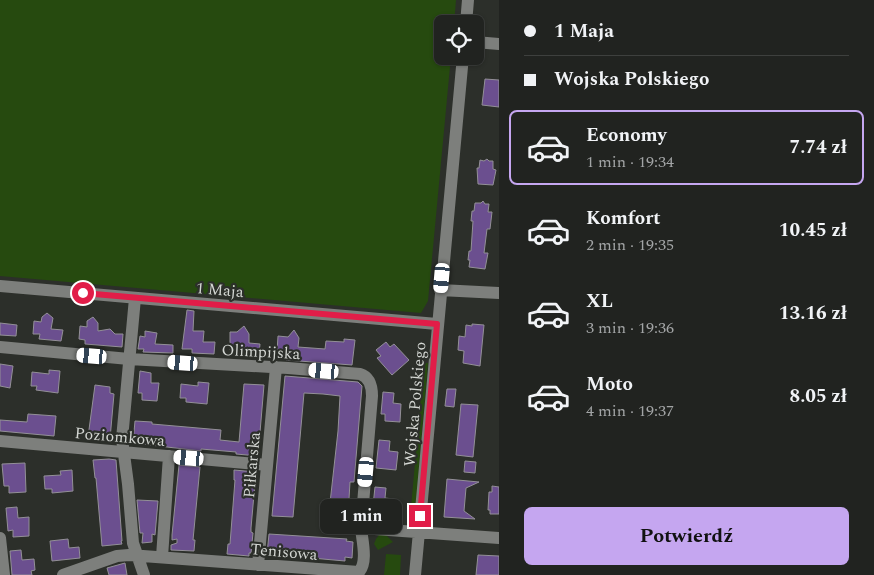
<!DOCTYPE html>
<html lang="pl">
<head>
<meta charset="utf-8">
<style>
	:root { --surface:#212320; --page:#292b29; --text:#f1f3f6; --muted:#a2a4a5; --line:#3e403e; --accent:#c5a6f0 }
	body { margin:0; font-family:Spectral,serif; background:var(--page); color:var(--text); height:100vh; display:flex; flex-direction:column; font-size:19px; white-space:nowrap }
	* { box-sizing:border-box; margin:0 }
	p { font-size:16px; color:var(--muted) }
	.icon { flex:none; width:28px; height:28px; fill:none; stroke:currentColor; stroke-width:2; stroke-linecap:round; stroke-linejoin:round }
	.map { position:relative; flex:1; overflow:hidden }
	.details { display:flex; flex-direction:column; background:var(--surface); width:375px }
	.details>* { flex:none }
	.top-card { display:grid; align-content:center; height:110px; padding:0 25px; background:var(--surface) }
	.buttons { position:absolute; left:434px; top:15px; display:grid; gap:10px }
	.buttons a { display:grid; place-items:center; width:50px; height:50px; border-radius:8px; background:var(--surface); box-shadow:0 1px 4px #0004,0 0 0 1px var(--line); font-size:25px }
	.end { position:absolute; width:22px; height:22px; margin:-11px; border:6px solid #e11d48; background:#fff; box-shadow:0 0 0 2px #fff }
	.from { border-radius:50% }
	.bubble { position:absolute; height:35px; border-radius:8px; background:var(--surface); box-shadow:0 1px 4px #0004,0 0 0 1px var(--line); font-size:16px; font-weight:700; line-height:35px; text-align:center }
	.car { position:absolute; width:15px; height:30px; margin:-15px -8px; border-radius:6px; box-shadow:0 0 4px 1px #0007; background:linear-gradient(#fff 24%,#345 0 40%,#fff 0 76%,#345 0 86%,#fff 0) }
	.top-card b { display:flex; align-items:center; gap:18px; height:48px; font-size:19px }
	.top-card b+b { border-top:1px solid var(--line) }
	.top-card i { width:12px; height:12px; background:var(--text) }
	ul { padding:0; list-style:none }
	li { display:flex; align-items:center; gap:15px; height:75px; margin:0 10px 8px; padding:0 15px; border:2px solid transparent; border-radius:8px }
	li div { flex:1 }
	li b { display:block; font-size:19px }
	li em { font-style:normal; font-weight:700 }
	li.current { border-color:var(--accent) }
	li>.icon { width:45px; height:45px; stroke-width:1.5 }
	.action { display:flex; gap:10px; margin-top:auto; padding:10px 25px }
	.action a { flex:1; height:58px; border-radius:8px; background:var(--accent); color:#111; font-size:20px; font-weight:700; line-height:58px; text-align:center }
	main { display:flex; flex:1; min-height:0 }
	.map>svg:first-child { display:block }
</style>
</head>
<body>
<main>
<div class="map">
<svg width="499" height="575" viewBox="0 0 499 575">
	<rect width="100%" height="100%" fill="#2c2f2a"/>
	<path fill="#264a0f" d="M0,0h456l-2,24h-12v32h9l-23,245 -7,12 -421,-37z
		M424,363h4l-13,149h-3l-1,-5z
		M379,535h7l7,7 -15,8 -4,-6 2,-5z
		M386,554l15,1 -1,20h-16z"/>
	<path fill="#6b4f8f" stroke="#939097" d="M485,79l14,1v27l-17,-2z
		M487,159l2,2h4v8l3,1 -3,15 -15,-1 -1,-16h2l1,-8 4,1z
		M483,201l2,3h4l-1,8h4l-2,17h-3l-3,24h4l-3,16 -16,-2 1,-7h-2l1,-9h2l2,-30h-2l1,-10h2l1,-8h6z
		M187,310l7,1 -1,20h11l-1,11h12l-1,12 -22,-1v-4h-10z
		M47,313l6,5 -2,11 12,1 -2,11 -22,-2 1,-5h-7l1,-13 7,1 1,-5z
		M93,317l5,6v8l12,-2 5,5h8l-1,13 -37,-3v-4l-6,-1 1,-13 7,1v-6z
		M0,323l17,2 -1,11 -16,-1z
		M472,324l12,1 -4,41 -17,-3 1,-12 -6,-1 1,-14 6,1 1,-12 6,1z
		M244,326l5,8v9l11,1 -1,11 -22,-1v-4h-7v-18h7z
		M294,330l5,8 -1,9 27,2 1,-8 18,1v-3l11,1 -3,25 -66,-5v-7l-9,-1 1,-16 10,1z
		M145,331l12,2 -2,11 18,1v8l-30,-1 1,-3h-6l2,-13 5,1z
		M386,342l4,5 4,-3 15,16 -17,15 -15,-17 4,-2 -5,-6z
		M0,364l13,2 -3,22 -10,-2z
		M49,370l11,1 -2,22 -22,-3 1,-4h-6l1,-14 17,2z
		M140,371l11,2v10h8l-2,18 -15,-1v-7h-4z
		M285,376l73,6 4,4 -8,96h-4l-1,17h4l-2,24 -23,-2 10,-90 2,-35 -17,-2 -19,-1 -11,124 -21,-1z
		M198,382l11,1 -2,21 -21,-2v-4h-6l1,-14 17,2z
		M244,384l20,1 -6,71 -22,-2v-2l-35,-3v2l-68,-8 2,-22 17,1v2l69,6 -1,10 19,2z
		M95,385l15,2v6l4,1 -4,45 -22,-2z
		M447,389h9l-2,18 -9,-1z
		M383,392l11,1 -1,10 8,1 -1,18 -15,-1v-7h-4z
		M461,404l17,1 -5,52 -17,-2z
		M28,414l28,2 -2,20 -54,-5v-11l27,2z
		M379,440l11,1 -1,10 9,1 -2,18 -20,-2z
		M109,459l7,1 6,81h-1l1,3 -20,2 -6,-68h-1l-2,-18z
		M465,461l11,1 -1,11 -11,-1z
		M25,463l1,29 -17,1v-7h-5l-2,-22z
		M179,465l21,2 -7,73h2l-1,11 -23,-1v-5l6,-2v-4l-5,1v-5z
		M72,470l1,21 -21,2v-4h-7l-1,-13 17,-1 -1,-4z
		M234,470l22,2 -5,56v4l2,1 -2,20h-2v3l-22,-2 1,-10h2l5,-64h-1z
		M447,479l32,3 -13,6 -2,23 11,8 -31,-2z
		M492,486l7,1v27h-9v-4h-2l1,-18h3z
		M375,487l11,1 -1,10 8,1 -1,18 -20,-2z
		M137,500l21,1 -3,34 -3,-1v8l-10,1 1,-10h-3z
		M17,507l1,11 11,-1v19l-16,1v-7l-5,1 -2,-23z
		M269,534l78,5 -1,2 7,1 -1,16 -7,-1v4l-78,-7z
		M68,539l1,9 10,-1 1,11 -28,3 -2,-20z
		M21,550l1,10 12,-1 1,11 -4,1 1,4h-20l-2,-24z
		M478,555l21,1v19h-23z
		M125,563l2,12h-18l-2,-7z"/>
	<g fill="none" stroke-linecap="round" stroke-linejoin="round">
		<path stroke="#7d7f7c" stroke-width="12" d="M466,24l2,-24
			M475,42l24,2
			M0,286l437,38
			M440,290l59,3
			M135,298l-13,141 6,45 5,59 11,32
			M0,347l129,12 159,9 72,6c10,3 12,13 12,22l-11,132c1,12 7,34 -2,44l-230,-17 -12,1 -54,19
			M0,441l267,24
			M361,528l138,10
			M0,538l4,37
			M162,557l7,-101
			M258,565l18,-198
			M415,575l48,-519"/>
	</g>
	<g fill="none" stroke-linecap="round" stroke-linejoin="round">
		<path stroke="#e11d48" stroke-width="6" d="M83,293l354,31 -17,192"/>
	</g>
	<g text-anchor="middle" stroke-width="4.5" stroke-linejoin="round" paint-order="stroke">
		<g font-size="16" fill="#d3d6d2" stroke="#2c2f2a">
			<text transform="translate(220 289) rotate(5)" y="6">1 Maja</text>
			<text transform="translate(261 351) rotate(3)" y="6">Olimpijska</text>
			<text transform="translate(414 404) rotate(-85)" y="6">Wojska Polskiego</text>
			<text transform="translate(120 436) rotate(5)" y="6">Poziomkowa</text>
			<text transform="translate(251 465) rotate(-85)" y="6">Piłkarska</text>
			<text transform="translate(284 551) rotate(5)" y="6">Tenisowa</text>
		</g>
	</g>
</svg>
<div class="buttons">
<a><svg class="icon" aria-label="locate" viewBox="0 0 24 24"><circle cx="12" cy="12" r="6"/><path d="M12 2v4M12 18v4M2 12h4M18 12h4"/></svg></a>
</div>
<i class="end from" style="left:83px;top:293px"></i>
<i class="end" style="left:420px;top:516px"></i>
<div class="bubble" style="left:320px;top:499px;width:82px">1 min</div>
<i class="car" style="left:442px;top:278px;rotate:185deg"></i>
<i class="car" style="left:92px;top:356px;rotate:275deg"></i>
<i class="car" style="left:183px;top:363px;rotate:274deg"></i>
<i class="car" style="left:324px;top:371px;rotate:275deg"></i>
<i class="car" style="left:189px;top:458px;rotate:275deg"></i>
<i class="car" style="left:366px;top:472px;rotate:185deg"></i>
</div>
<section class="details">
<div class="top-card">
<b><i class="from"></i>1 Maja</b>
<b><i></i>Wojska Polskiego</b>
</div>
<ul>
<li class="current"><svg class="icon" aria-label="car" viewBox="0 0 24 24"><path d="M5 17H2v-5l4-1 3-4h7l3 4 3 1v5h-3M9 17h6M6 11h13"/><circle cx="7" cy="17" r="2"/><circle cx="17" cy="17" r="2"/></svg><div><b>Economy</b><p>1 min · 19:34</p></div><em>7.74 zł</em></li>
<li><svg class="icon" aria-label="car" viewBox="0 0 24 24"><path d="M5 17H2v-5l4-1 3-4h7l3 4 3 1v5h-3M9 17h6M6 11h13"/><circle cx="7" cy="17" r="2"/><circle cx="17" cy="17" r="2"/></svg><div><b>Komfort</b><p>2 min · 19:35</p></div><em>10.45 zł</em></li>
<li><svg class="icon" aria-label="car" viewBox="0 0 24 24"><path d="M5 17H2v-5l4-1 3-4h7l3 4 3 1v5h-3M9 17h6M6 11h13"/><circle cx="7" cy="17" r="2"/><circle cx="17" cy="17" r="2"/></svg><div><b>XL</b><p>3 min · 19:36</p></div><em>13.16 zł</em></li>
<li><svg class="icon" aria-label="car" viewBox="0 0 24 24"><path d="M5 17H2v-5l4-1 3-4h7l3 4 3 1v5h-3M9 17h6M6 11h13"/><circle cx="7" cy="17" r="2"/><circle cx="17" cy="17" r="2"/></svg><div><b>Moto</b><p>4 min · 19:37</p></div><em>8.05 zł</em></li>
</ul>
<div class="action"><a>Potwierdź</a></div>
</section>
</main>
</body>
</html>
